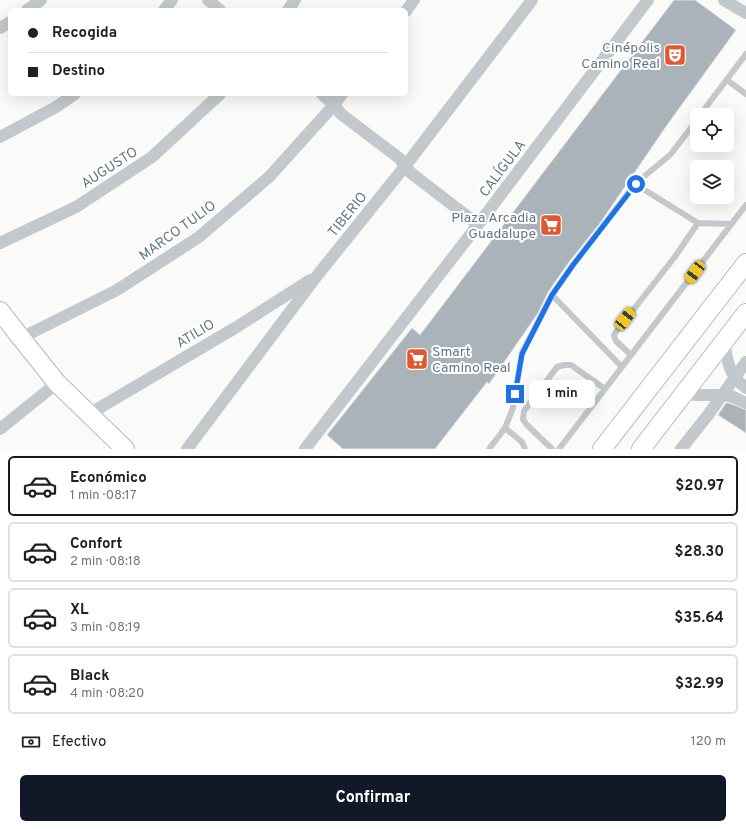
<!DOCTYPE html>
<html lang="es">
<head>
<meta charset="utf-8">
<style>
	:root { --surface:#fff; --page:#f6f6f6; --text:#202124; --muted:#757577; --line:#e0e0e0; --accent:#111827 }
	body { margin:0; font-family:Overpass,sans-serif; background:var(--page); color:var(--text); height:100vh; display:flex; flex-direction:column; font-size:15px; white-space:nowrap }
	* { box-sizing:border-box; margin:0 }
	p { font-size:13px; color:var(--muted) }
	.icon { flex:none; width:22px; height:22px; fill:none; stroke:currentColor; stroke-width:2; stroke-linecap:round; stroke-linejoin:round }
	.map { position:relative; height:449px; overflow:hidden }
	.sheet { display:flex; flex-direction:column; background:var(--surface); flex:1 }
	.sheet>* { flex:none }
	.hud { position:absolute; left:8px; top:8px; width:400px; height:88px; border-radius:6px; box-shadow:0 4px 16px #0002; display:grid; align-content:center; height:88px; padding:0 20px; background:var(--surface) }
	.buttons { position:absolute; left:690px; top:108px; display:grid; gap:8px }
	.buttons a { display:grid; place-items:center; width:44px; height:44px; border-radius:6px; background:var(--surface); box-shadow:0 4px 16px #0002; font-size:20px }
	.end { position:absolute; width:18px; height:18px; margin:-9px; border:5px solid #1a73e8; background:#fff; box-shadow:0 0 0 2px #fff }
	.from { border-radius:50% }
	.bubble { position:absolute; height:28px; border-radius:6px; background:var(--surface); box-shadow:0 4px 16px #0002; font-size:13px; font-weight:700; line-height:28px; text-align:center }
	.car { position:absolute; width:12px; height:24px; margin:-12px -6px; border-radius:5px; box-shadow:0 0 3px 1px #0007; background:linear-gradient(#f5c518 24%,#345 0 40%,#f5c518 0 76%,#345 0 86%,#f5c518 0) }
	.hud b { display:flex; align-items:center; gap:14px; height:38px; font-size:15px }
	.hud b+b { border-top:1px solid var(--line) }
	.hud i { width:10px; height:10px; background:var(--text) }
	ul { padding:7px 0 0; list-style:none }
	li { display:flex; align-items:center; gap:12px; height:60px; margin:0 8px 6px; padding:0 12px; border:2px solid var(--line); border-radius:6px }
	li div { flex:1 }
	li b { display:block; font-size:15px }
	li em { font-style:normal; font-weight:700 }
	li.on { border-color:var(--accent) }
	li>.icon { width:36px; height:36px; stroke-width:1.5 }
	.pay { display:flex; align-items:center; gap:10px; height:44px; padding:0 20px; font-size:15px }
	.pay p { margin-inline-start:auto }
	.button { display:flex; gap:8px; margin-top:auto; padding:8px 20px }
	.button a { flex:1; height:46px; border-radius:6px; background:var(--accent); color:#fff; font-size:16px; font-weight:700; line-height:46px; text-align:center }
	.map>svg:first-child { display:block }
</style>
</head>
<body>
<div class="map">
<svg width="746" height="449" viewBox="0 0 746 449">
	<rect width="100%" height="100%" fill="#fafaf8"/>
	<path fill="#aab3b9" stroke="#dcdcda" d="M674,0h21l41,30 -69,95 -67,98 -31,39 -21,30 -10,21 -49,71 -2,-2 -52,67h-92l-16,-14 85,-107 8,7z
		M726,403h3l17,7v23l-28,-18z"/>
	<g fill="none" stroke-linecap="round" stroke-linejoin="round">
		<g stroke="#b3babf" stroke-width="20">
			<path id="secondary" d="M0,311l21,27 36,45 68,66
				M602,449l144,-186
				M641,449l105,-136"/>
		</g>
		<path stroke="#c3c8cc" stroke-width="6" d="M727,80l19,14
			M700,115l46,-61
			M635,184l63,39 33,1
			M552,295l70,72
			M631,355l-15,-14 -2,-5 1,-3 59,-75 24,-35
			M505,428l17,14 3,7
			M489,449l16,-21 8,-20 9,-55 30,-58 21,-30 62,-81 35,-29 27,-35
			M552,449l-26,-25 -3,-5 1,-8 33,-44 7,-2h7l34,24
			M559,449l187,-244"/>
		<path stroke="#c3c8cc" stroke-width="12" d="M208,0l12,10
			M724,0l22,13
			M27,10l14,-10
			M164,10l8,-10
			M288,10l7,-10
			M406,11l8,-11
			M0,28l10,-6
			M322,94l12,11 7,9 58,44 12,15 61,47 5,6
			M0,137l56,-30 19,-13
			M0,243l76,-36 76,-50 68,-63
			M21,338l96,-48 82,-53 70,-60 65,-72 8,-11
			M724,342c4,21 4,32 22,46
			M683,394l15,1h24l9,1 15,7
			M89,414l146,-86 75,-48
			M0,429l57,-46
			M187,449l129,-172 90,-112 126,-165
			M305,449l172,-223 171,-226
			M681,449l27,-34 38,-53"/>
		<use href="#secondary" stroke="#fff" stroke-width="18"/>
	</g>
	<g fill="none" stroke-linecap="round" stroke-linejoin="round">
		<path stroke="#1a73e8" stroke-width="5" d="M515,394l7,-40 30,-59 21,-30 63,-81"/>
	</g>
	<defs>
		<g id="theatre-square" transform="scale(1.15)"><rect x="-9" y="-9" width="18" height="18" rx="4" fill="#e4572e" stroke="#fff"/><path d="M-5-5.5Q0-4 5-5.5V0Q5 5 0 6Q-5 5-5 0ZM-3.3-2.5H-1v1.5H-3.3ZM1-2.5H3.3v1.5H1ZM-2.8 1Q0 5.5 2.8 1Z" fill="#fff"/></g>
		<g id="supermarket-square" transform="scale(1.15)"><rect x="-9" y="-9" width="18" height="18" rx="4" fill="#e4572e" stroke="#fff"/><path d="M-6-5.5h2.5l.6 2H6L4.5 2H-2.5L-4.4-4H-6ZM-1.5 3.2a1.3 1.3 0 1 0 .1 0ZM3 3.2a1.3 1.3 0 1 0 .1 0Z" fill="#fff"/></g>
	</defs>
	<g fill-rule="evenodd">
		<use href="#theatre-square" x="675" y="55"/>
		<use href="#supermarket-square" x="551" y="225"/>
		<use href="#supermarket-square" x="417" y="359"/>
	</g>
	<g text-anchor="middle" stroke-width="4" stroke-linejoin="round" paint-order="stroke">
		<g font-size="14" fill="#657683" stroke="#fff" text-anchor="end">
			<text x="660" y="52">Cinépolis<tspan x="660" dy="16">Camino Real</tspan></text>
			<text x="536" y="222">Plaza Arcadia<tspan x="536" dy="16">Guadalupe</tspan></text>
			<text x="432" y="356" text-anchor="start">Smart<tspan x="432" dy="16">Camino Real</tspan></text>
		</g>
		<g font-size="14" fill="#657683" stroke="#fff">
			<text transform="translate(109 167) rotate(-33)" y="5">AUGUSTO</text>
			<text transform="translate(502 168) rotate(-53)" y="5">CALÍGULA</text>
			<text transform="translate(347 214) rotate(-51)" y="5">TIBERIO</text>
			<text transform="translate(177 230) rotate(-36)" y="5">MARCO TULIO</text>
			<text transform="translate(195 333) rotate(-31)" y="5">ATILIO</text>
		</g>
	</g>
</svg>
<div class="buttons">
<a><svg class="icon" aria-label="locate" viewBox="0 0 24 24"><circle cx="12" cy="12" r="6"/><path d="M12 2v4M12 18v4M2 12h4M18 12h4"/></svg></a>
<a><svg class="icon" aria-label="layers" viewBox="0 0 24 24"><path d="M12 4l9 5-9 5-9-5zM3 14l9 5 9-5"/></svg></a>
</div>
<i class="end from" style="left:636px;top:184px"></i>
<i class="end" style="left:515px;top:394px"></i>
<div class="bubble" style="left:529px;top:380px;width:66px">1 min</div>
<i class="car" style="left:695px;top:272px;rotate:217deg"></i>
<i class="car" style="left:625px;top:319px;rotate:38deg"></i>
<div class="hud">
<b><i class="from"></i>Recogida</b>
<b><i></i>Destino</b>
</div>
</div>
<section class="sheet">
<ul>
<li class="on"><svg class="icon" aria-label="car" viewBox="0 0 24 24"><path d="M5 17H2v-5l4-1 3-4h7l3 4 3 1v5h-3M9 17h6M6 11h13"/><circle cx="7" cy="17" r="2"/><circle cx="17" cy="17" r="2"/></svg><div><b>Económico</b><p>1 min · 08:17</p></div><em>$20.97</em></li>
<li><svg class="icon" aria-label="car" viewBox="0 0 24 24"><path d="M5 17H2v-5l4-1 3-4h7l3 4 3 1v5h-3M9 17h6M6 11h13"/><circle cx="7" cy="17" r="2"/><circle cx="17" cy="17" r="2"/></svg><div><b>Confort</b><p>2 min · 08:18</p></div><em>$28.30</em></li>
<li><svg class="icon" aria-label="car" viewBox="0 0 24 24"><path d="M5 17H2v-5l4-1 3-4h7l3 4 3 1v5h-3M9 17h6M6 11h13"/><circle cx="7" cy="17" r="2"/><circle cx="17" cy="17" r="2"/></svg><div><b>XL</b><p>3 min · 08:19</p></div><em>$35.64</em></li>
<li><svg class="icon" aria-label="car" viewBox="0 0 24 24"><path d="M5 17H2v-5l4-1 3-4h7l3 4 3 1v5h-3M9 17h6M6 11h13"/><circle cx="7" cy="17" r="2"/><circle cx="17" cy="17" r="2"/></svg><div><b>Black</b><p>4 min · 08:20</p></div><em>$32.99</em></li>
</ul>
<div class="pay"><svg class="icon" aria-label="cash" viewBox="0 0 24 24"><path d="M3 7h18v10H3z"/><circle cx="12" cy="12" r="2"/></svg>Efectivo<p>120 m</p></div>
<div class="button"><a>Confirmar</a></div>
</section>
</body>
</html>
